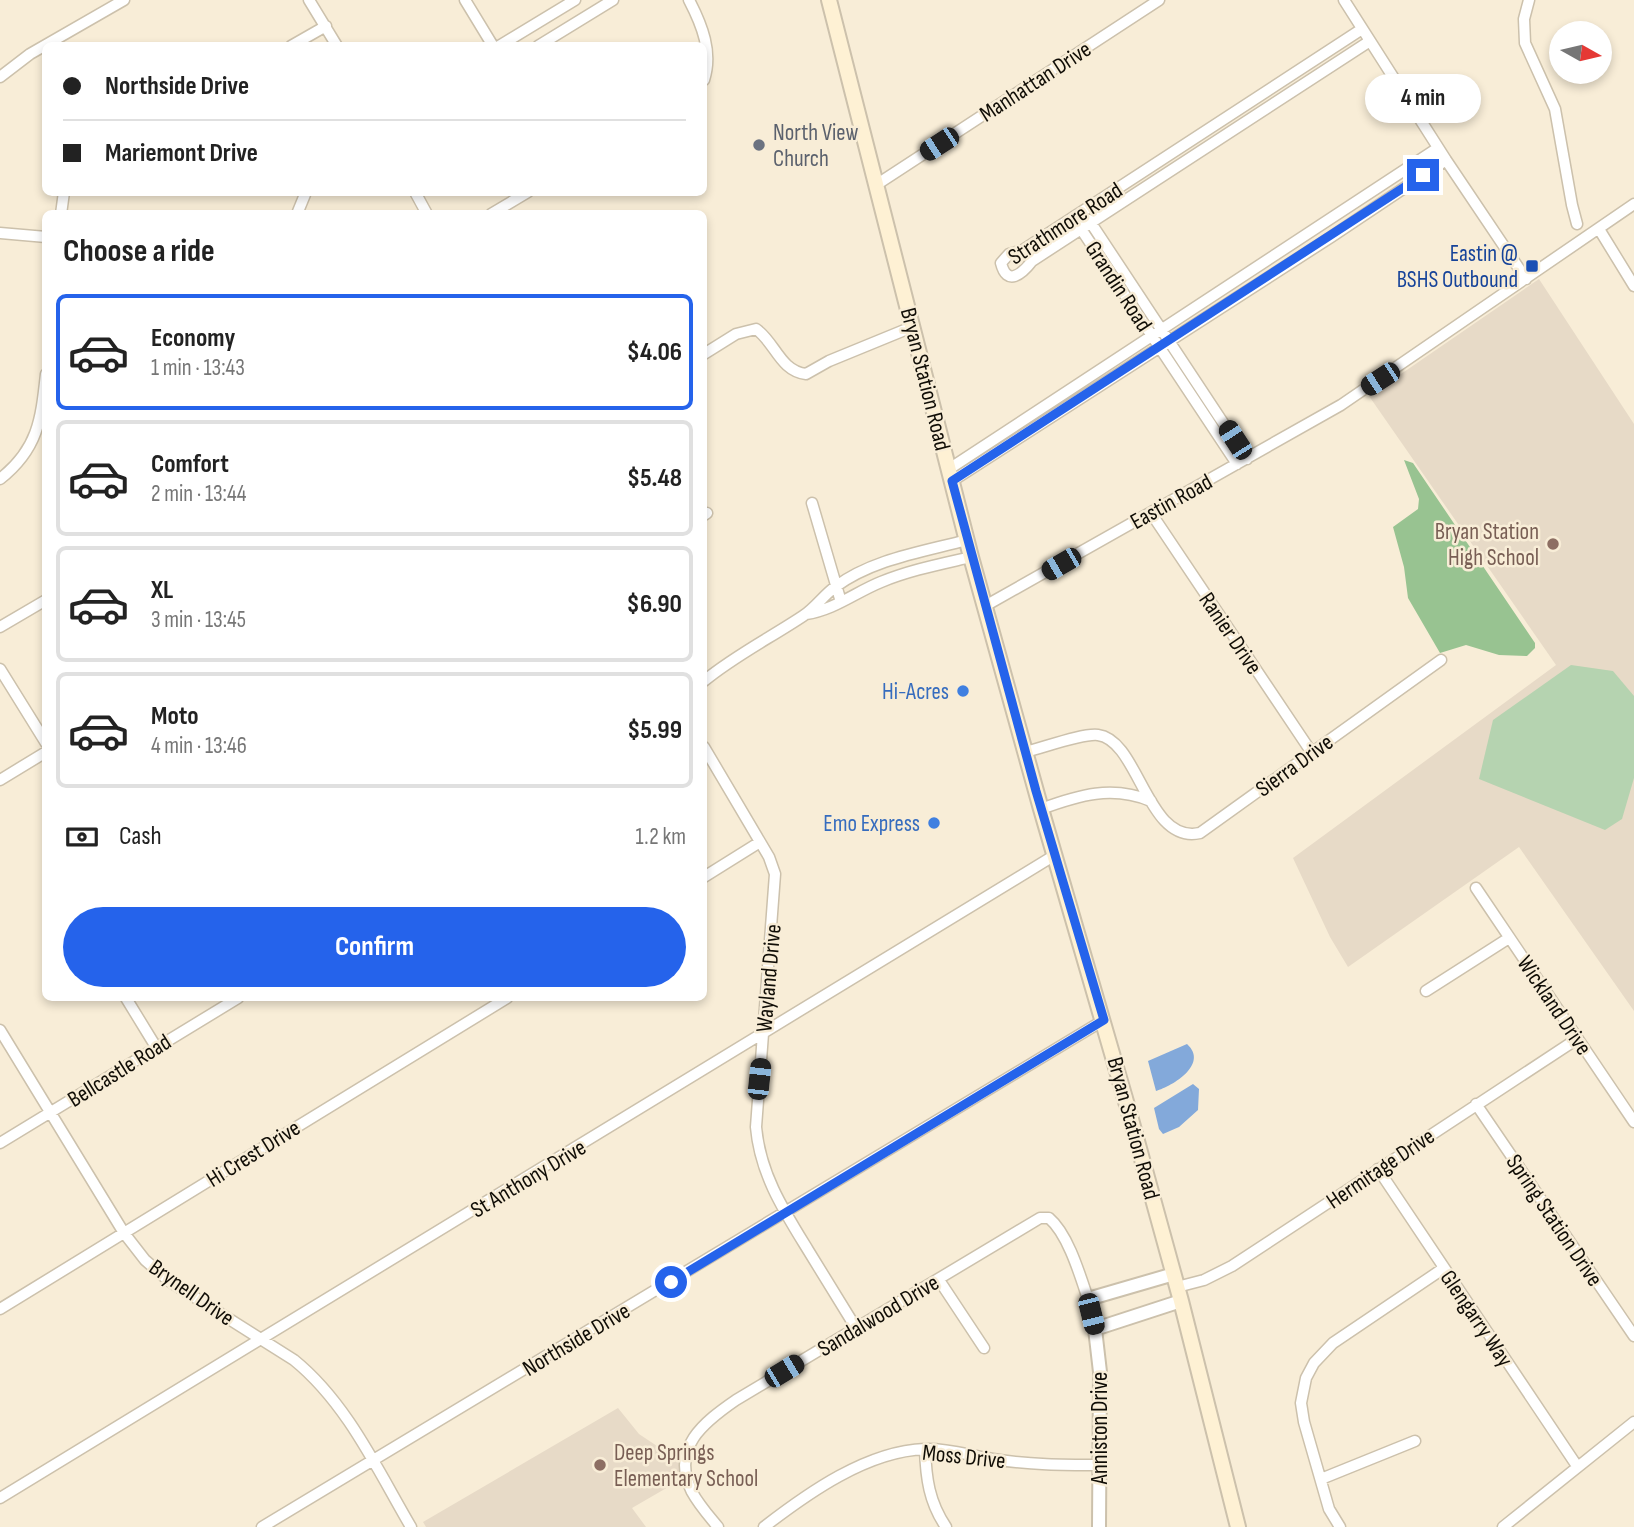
<!DOCTYPE html>
<html lang="en">
<head>
<meta charset="utf-8">
<style>
	:root { --surface:#fff; --page:#f2f2f2; --text:#222; --muted:#767676; --line:#e0e0e0; --accent:#2563eb }
	body { margin:0; font-family:"Sofia Sans Condensed",sans-serif; background:var(--page); color:var(--text); height:100vh; display:flex; flex-direction:column; font-size:26px; white-space:nowrap }
	* { box-sizing:border-box; margin:0 }
	p { font-size:23px; color:var(--muted) }
	.icon { flex:none; width:38px; height:38px; fill:none; stroke:currentColor; stroke-width:2; stroke-linecap:round; stroke-linejoin:round }
	.map { position:relative; flex:1; overflow:hidden }
	.side { position:absolute; left:42px; top:210px; width:665px; height:791px; display:flex; flex-direction:column; background:var(--surface); border-radius:10px; box-shadow:0 4px 10px #0003 }
	.side>* { flex:none }
	.hud { position:absolute; left:42px; top:42px; width:665px; height:154px; border-radius:10px; box-shadow:0 4px 10px #0003; display:grid; align-content:center; height:154px; padding:0 21px; background:var(--surface) }
	.needle { width:46px; rotate:98deg }
	.fabs { position:absolute; left:1549px; top:21px; display:grid; gap:14px }
	.fabs a { display:grid; place-items:center; width:63px; height:63px; border-radius:50%; background:var(--surface); box-shadow:0 4px 10px #0003; font-size:35px }
	.end { position:absolute; width:32px; height:32px; margin:-16px; border:9px solid #2563eb; background:#fff; box-shadow:0 0 0 4px #fff }
	.from { border-radius:50% }
	.bubble { position:absolute; height:49px; border-radius:24px; background:var(--surface); box-shadow:0 4px 10px #0003; font-size:23px; font-weight:700; line-height:49px; text-align:center }
	.car { position:absolute; width:21px; height:42px; margin:-21px -10px; border-radius:9px; box-shadow:0 0 5px 2px #0007; background:linear-gradient(#222 24%,#8ab4d8 0 40%,#222 0 76%,#8ab4d8 0 86%,#222 0) }
	.hud b { display:flex; align-items:center; gap:24px; height:66px; font-size:26px }
	.hud b+b { border-top:2px solid var(--line) }
	.hud i { width:18px; height:18px; background:var(--text) }
	ul { padding:0; list-style:none }
	li { display:flex; align-items:center; gap:21px; height:116px; margin:0 14px 10px; padding:0 7px; border:4px solid var(--line); border-radius:10px }
	li div { flex:1 }
	li b { display:block; font-size:26px }
	li em { font-style:normal; font-weight:700 }
	li.on { border-color:var(--accent) }
	li>.icon { width:63px; height:63px; stroke-width:1.5 }
	h2 { padding:0 21px; font-size:32px; line-height:84px }
	.pay { display:flex; align-items:center; gap:18px; height:77px; padding:0 21px; font-size:26px }
	.pay p { margin-inline-start:auto }
	.button { display:flex; gap:14px; margin-top:auto; padding:14px 21px }
	.button a { flex:1; height:80px; border-radius:42px; background:var(--accent); color:#fff; font-size:28px; font-weight:700; line-height:80px; text-align:center }
	.map>svg:first-child { display:block }
</style>
</head>
<body>
<div class="map">
<svg width="1634" height="1527" viewBox="0 0 1634 1527">
	<rect width="100%" height="100%" fill="#f8edd7"/>
	<path fill="#e7dac7" d="M1539,279l95,145v587l-115,-164 -171,120 -18,-30 -37,-79 263,-193 -187,-269z
		M618,1408l21,26 21,14 20,9 -1,16 3,6 -50,29 14,19h-220l-3,-5z"/>
	<path fill="#b5d3b0" d="M1571,665l42,6 21,25v82l-12,41 -17,11 -126,-51 14,-59z"/>
	<path fill="#98c391" d="M1404,460l9,3 122,180v5l-8,8 -28,-1 -33,-10 -26,8 -32,-55 -4,-31 -11,-40 25,-18 1,-10z"/>
	<path fill="#83a9da" d="M1187,1044c22,20 -14,42 -31,47l-8,-30z
		M1193,1084l6,5 -1,21 -19,17 -16,7 -4,-5 -5,-21z"/>
	<g fill="none" stroke-linecap="round" stroke-linejoin="round">
		<g stroke="#ccc1ac" stroke-width="13">
			<path id="minor" d="M309,0l28,46
				M465,0l28,46
				M689,0c13,25 24,52 15,80
				M1344,0l102,160 80,119
				M1529,0l-5,19 1,24 30,66 17,96 5,19
				M1362,29l-339,221 -14,4 -8,9c6,24 21,11 31,-2l338,-220
				M291,46l35,-20
				M499,46l76,-46
				M538,46l75,-46
				M0,77l30,-23 94,-54
				M876,185l283,-185
				M415,192l12,22
				M61,214l3,-22
				M297,214l9,-22
				M491,214l37,-22
				M1089,220l158,239
				M1081,225v4l156,235
				M1599,229l35,57
				M0,233l46,4
				M704,354l32,-20 20,-5c19,13 24,42 50,45l23,-13 83,-34
				M949,469l489,-321
				M0,479c38,-30 41,-59 46,-105
				M952,481l379,-244 115,-77
				M812,503l29,99
				M1151,513l161,240
				M704,515l3,-2
				M985,606l356,-201 293,-201
				M806,614c28,-4 50,-22 75,-32 29,-12 60,-18 90,-25
				M0,627l46,-27
				M0,669l46,74
				M704,681c30,-25 66,-43 99,-65 12,-8 21,-21 32,-29 38,-28 87,-35 132,-47
				M704,747l65,110 6,17 -19,253c4,47 28,84 52,123 16,26 32,52 48,78
				M1025,752c18,-4 57,-19 73,-17 41,5 49,110 102,98l241,-173
				M0,780l46,-28
				M1041,809c38,-14 71,-24 110,-8
				M704,877l56,-35
				M1476,888l158,234
				M1426,991l83,-53
				M126,998l30,49
				M0,1030l124,203 21,27 24,21 125,79c53,43 83,109 117,167
				M1476,1104l158,232
				M0,1143l238,-145
				M1378,1169l199,297
				M939,1280l45,68
				M1177,1287l27,-7 28,-14 345,-227
				M0,1309l507,-311
				M925,1449c1,29 4,53 21,78
				M1321,1479l94,-38
				M0,1498l1055,-643
				M262,1527l842,-507
				M718,1527c-9,-11 -19,-22 -26,-35 -22,-44 12,-70 44,-92l304,-182h9c19,16 31,57 39,81
				M764,1527c44,-34 103,-76 161,-78 23,-1 46,7 68,10 36,6 71,6 107,6
				M1340,1527l-11,-18 -25,-87 -3,-19 5,-25 8,-15 19,-20 111,-75
				M1503,1527l131,-105"/>
		</g>
		<g stroke="#ccc1ac" stroke-width="16">
			<path id="tertiary" d="M1095,1329l86,-28
				M1099,1527l1,-155 -5,-43 -7,-30 86,-25"/>
		</g>
		<g stroke="#ccc1ac" stroke-width="18">
			<path id="secondary" d="M829,0l142,557 70,252 88,303 52,189 57,226"/>
		</g>
		<use href="#minor" stroke="#fff" stroke-width="10"/>
		<use href="#tertiary" stroke="#fff" stroke-width="12"/>
		<use href="#secondary" stroke="#fef1d4" stroke-width="14"/>
	</g>
	<g fill="none" stroke-linecap="round" stroke-linejoin="round">
		<path stroke="#2563eb" stroke-width="9" d="M671,1282l433,-262 -68,-229 -84,-310 471,-306"/>
	</g>
	<circle fill="#6b7280" stroke="#f8edd7" stroke-width="2.5" cx="759" cy="145" r="7"/>
	<rect fill="#1a4fb4" stroke="#f8edd7" stroke-width="2.5" x="1525" y="259" width="14" height="14" rx="3.5"/>
	<g fill="#8d6e63" stroke="#f8edd7" stroke-width="2.5">
		<circle cx="1553" cy="544" r="7"/>
		<circle cx="600" cy="1465" r="7"/>
	</g>
	<g fill="#3f7fe0" stroke="#f8edd7" stroke-width="2.5">
		<circle cx="963" cy="691" r="7"/>
		<circle cx="934" cy="823" r="7"/>
	</g>
	<g text-anchor="middle" stroke-width="5" stroke-linejoin="round" paint-order="stroke">
		<g font-size="23" fill="#100d06" stroke="#f8edd7">
			<text transform="translate(1035 81) rotate(-33)" y="8">Manhattan Drive</text>
			<text transform="translate(1065 223) rotate(-33)" y="8">Strathmore Road</text>
			<text transform="translate(1119 286) rotate(57)" y="8">Grandin Road</text>
			<text transform="translate(926 379) rotate(76)" y="8">Bryan Station Road</text>
			<text transform="translate(1171 501) rotate(-29)" y="8">Eastin Road</text>
			<text transform="translate(1231 633) rotate(56)" y="8">Ranier Drive</text>
			<text transform="translate(1294 765) rotate(-36)" y="8">Sierra Drive</text>
			<text transform="translate(768 978) rotate(-85)" y="8">Wayland Drive</text>
			<text transform="translate(1555 1005) rotate(56)" y="8">Wickland Drive</text>
			<text transform="translate(119 1070) rotate(-32)" y="8">Bellcastle Road</text>
			<text transform="translate(1134 1128) rotate(75)" y="8">Bryan Station Road</text>
			<text transform="translate(253 1153) rotate(-32)" y="8">Hi Crest Drive</text>
			<text transform="translate(1380 1168) rotate(-34)" y="8">Hermitage Drive</text>
			<text transform="translate(528 1178) rotate(-31)" y="8">St Anthony Drive</text>
			<text transform="translate(1555 1220) rotate(56)" y="8">Spring Station Drive</text>
			<text transform="translate(192 1292) rotate(35)" y="8">Brynell Drive</text>
			<text transform="translate(878 1315) rotate(-31)" y="8">Sandalwood Drive</text>
			<text transform="translate(1477 1318) rotate(56)" y="8">Glengarry Way</text>
			<text transform="translate(576 1339) rotate(-31)" y="8">Northside Drive</text>
			<text transform="translate(1099 1428) rotate(-90)" y="8">Anniston Drive</text>
			<text transform="translate(964 1456) rotate(6)" y="8">Moss Drive</text>
		</g>
		<g font-size="23" fill="#5b616d" stroke="#f8edd7" text-anchor="start">
			<text x="773" y="140">North View<tspan x="773" dy="26">Church</tspan></text>
		</g>
		<g font-size="23" fill="#164399" stroke="#f8edd7" text-anchor="end">
			<text x="1518" y="261">Eastin @<tspan x="1518" dy="26">BSHS Outbound</tspan></text>
		</g>
		<g font-size="23" fill="#785e54" stroke="#f8edd7" text-anchor="end">
			<text x="1539" y="539">Bryan Station<tspan x="1539" dy="26">High School</tspan></text>
			<text x="614" y="1460" text-anchor="start">Deep Springs<tspan x="614" dy="26">Elementary School</tspan></text>
		</g>
		<g font-size="23" fill="#366cbe" stroke="#f8edd7" text-anchor="end">
			<text x="949" y="699">Hi-Acres</text>
			<text x="920" y="831">Emo Express</text>
		</g>
	</g>
</svg>
<div class="fabs">
<a><svg class="needle" viewBox="-14 -14 28 28"><path d="M0-13l5 13h-10z" fill="#e53935"/><path d="M0 13l5-13h-10z" fill="#767676"/></svg></a>
</div>
<i class="end from" style="left:671px;top:1282px"></i>
<i class="end" style="left:1423px;top:175px"></i>
<div class="bubble" style="left:1365px;top:74px;width:116px">4 min</div>
<i class="car" style="left:939px;top:144px;rotate:237deg"></i>
<i class="car" style="left:1380px;top:379px;rotate:237deg"></i>
<i class="car" style="left:1235px;top:440px;rotate:327deg"></i>
<i class="car" style="left:1061px;top:564px;rotate:240deg"></i>
<i class="car" style="left:759px;top:1079px;rotate:6deg"></i>
<i class="car" style="left:1091px;top:1314px;rotate:166deg"></i>
<i class="car" style="left:784px;top:1371px;rotate:59deg"></i>
<div class="hud">
<b><i class="from"></i>Northside Drive</b>
<b><i></i>Mariemont Drive</b>
</div>
<section class="side">
<h2>Choose a ride</h2>
<ul>
<li class="on"><svg class="icon" aria-label="car" viewBox="0 0 24 24"><path d="M5 17H2v-5l4-1 3-4h7l3 4 3 1v5h-3M9 17h6M6 11h13"/><circle cx="7" cy="17" r="2"/><circle cx="17" cy="17" r="2"/></svg><div><b>Economy</b><p>1 min · 13:43</p></div><em>$4.06</em></li>
<li><svg class="icon" aria-label="car" viewBox="0 0 24 24"><path d="M5 17H2v-5l4-1 3-4h7l3 4 3 1v5h-3M9 17h6M6 11h13"/><circle cx="7" cy="17" r="2"/><circle cx="17" cy="17" r="2"/></svg><div><b>Comfort</b><p>2 min · 13:44</p></div><em>$5.48</em></li>
<li><svg class="icon" aria-label="car" viewBox="0 0 24 24"><path d="M5 17H2v-5l4-1 3-4h7l3 4 3 1v5h-3M9 17h6M6 11h13"/><circle cx="7" cy="17" r="2"/><circle cx="17" cy="17" r="2"/></svg><div><b>XL</b><p>3 min · 13:45</p></div><em>$6.90</em></li>
<li><svg class="icon" aria-label="car" viewBox="0 0 24 24"><path d="M5 17H2v-5l4-1 3-4h7l3 4 3 1v5h-3M9 17h6M6 11h13"/><circle cx="7" cy="17" r="2"/><circle cx="17" cy="17" r="2"/></svg><div><b>Moto</b><p>4 min · 13:46</p></div><em>$5.99</em></li>
</ul>
<div class="pay"><svg class="icon" aria-label="cash" viewBox="0 0 24 24"><path d="M3 7h18v10H3z"/><circle cx="12" cy="12" r="2"/></svg>Cash<p>1.2 km</p></div>
<div class="button"><a>Confirm</a></div>
</section>
</div>
</body>
</html>
